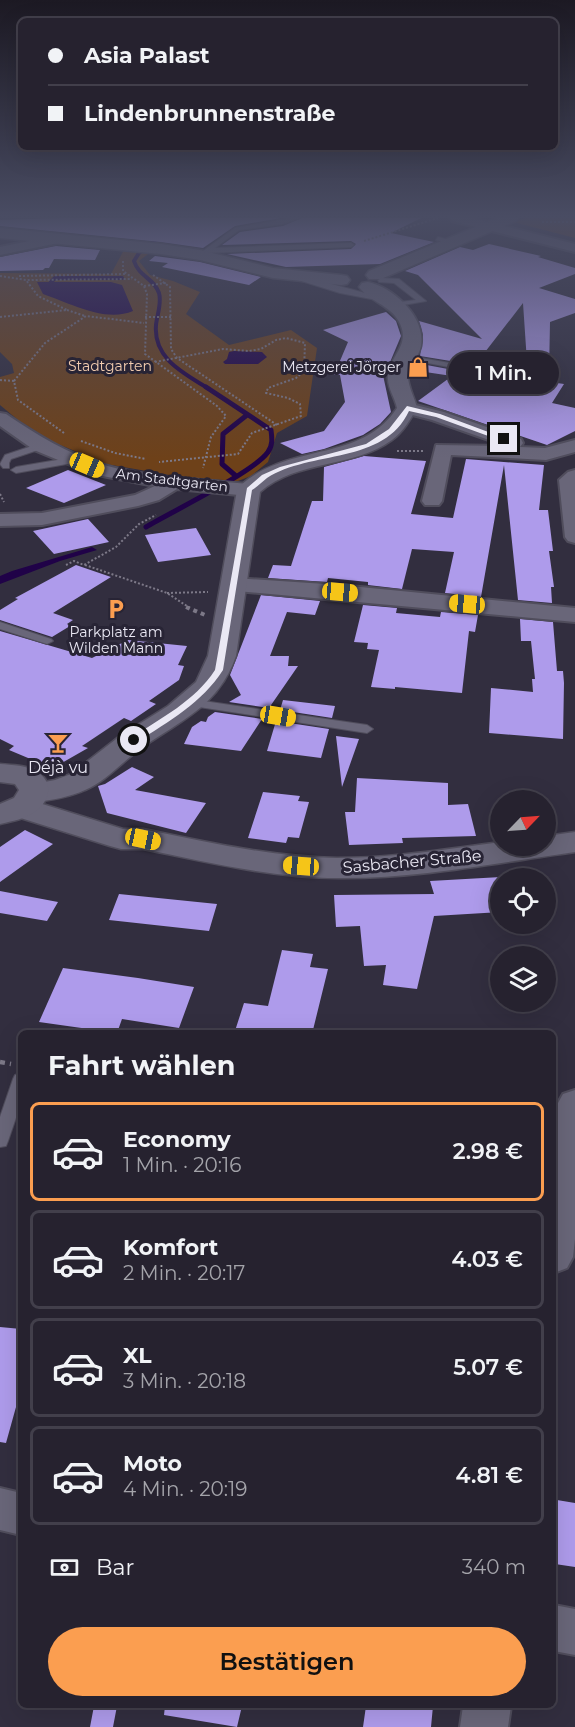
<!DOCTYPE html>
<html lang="de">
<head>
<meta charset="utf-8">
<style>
	:root { --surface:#26222f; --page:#322f3b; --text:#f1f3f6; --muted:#a4a4aa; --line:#423f4b; --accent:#fb9e50 }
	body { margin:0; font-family:Montserrat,sans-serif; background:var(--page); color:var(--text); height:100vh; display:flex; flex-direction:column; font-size:22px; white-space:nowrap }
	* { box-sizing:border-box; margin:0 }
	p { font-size:20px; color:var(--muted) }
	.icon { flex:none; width:33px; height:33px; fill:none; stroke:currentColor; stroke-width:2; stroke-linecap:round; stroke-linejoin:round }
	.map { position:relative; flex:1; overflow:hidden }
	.side { position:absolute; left:18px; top:1030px; width:538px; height:678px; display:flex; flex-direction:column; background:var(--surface); border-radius:9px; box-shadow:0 6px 24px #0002,0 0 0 2px var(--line) }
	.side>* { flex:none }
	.banner { position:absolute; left:18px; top:18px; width:540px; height:132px; border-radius:9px; box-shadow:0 6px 24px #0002,0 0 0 2px var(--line); display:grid; align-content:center; height:132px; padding:0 30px; background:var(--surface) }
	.needle { width:39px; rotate:65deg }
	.tools { position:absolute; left:490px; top:790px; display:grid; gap:12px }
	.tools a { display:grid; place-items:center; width:66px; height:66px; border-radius:50%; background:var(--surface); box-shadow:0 6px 24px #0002,0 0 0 2px var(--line); font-size:30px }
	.end { position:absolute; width:27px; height:27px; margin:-14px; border:8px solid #eae8f4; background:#111; box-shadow:0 0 0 3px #111 }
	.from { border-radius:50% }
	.bubble { position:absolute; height:42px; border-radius:21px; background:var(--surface); box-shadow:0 6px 24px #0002,0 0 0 2px var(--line); font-size:20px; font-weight:600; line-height:42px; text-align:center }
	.car { position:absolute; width:18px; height:36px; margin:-18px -9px; border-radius:8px; box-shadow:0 0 4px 2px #0007; background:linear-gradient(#f5c518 24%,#345 0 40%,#f5c518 0 76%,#345 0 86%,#f5c518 0) }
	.banner b { display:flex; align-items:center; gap:21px; height:57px; font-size:22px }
	.banner b+b { border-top:2px solid var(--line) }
	.banner i { width:15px; height:15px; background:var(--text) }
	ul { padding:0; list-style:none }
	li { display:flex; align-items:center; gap:18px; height:99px; margin:0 12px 9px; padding:0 18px; border:3px solid var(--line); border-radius:9px }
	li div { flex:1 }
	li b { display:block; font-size:22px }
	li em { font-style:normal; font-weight:600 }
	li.on { border-color:var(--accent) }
	li>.icon { width:54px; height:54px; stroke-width:1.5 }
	h2 { padding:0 30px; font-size:27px; line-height:72px }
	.pay { display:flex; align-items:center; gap:15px; height:66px; padding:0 30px; font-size:22px }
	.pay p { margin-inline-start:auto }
	.button { display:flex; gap:12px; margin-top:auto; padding:12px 30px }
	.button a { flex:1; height:69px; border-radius:36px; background:var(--accent); color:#111; font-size:24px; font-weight:600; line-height:69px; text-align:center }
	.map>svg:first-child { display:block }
</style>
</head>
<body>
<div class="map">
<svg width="575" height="1727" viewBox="0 0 575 1727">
	<rect width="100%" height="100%" fill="#322e3f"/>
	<path fill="#6e4119" d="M525,218h50v20l-62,-16z
		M125,248l27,3 -13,10 11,14 23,6 27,11 -14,22 43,31 62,-15 26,18 -10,68 -30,17 -9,29 -17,14 -13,5 -57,-4 -75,-13 -53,-22 -35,-22 -18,-15v-28l14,-4 -2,-9 -12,-12v-79l111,1z"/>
	<path fill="#200248" d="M37,282h74l11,3 11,26c-28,12 -63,-8 -90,-17z
		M234,351l28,1 5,5 -9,7h-33l-2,-2 4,-3 2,-7z
		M92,547l5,3 -37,11 -60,23v-8l12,-5z"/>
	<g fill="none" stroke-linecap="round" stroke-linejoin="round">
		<path stroke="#200248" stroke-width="4" d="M162,235l-23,18 -5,8c5,16 20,17 25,32 3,10 -2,22 -3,32 -3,34 28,48 53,64
			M51,282l4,-4h67"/>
		<path stroke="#200248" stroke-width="5" d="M236,476l-14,-12 1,-30 24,-19
			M146,527c25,-15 108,-55 122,-75 5,-7 4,-14 3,-22l-65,-43"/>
	</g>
	<path fill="#ae9beb" d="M64,218h217l-46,8 -32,22 -42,-6 -161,-16v-6z
		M302,218h119l-30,15 43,9 -54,22 -94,3 -59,-13 124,-5 5,-5 -5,-3 -129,4 18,-13 43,-6z
		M489,244l52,12 -3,1 37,11v6l-36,14 36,11v14l-25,9 -1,52 -5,7 20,3 -12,19 23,5v23l-28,14 -129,-44 34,-25 -40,-6 4,-7 64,12 6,-4 42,6 -5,-74 -48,62 -55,-9 3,-21 -4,-14 63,18 -64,-64 -13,-4 55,-24 13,3z
		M56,246l44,4 -5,10 -41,-1 -5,9h-4l-2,2 -43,1v-14z
		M155,256l45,6 61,15 -12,8 -87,-18 6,-4 -19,-2z
		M386,312l10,9 5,15 -13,31 -7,-1 10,46 -11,12 -17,11 -39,14 -22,5 -22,-11 44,-12 21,-29 -5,-27h-6l14,-33 -25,-12z
		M364,456l62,5 -15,53 42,4 13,-59 78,6 -5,45h9l5,41h-4l5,36h-3l1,16 -34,-3 -14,-135 -23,132 -36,-4 9,-41 -42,-3 -10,40 -34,-4v-3l-40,-4 -1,4 -59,-4 5,-13 18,1 21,-65h11l1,-34z
		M68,470l38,15 -42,18 -38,-15z
		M88,519l21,23 -55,12 -21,-23z
		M196,528l15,27 -53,7 -13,-27z
		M76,565l35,12 -58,36 20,7 -6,4 3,2 -18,11 -52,-17v-10l18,-11 -3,-1z
		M261,595l59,6 -5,14 -28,-3 -17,44h19l-1,10h10l-29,42 -40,-6 12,-7 -11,-20z
		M363,605l34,3 -1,5 44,4 1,-5 37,3 -3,17 -6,-1 -7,62 -67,-6v2l-24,-2 8,-37 -12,-1 1,-6 -14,-1z
		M520,619l33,3 4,49h6l1,12 -1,56 -74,-6 2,-45 42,4 -1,-13h3l-4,-38h-10z
		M0,631l92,27 36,-18 59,6 -9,19 6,1 -5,14 -30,21 7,3 -25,17 -7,-3 -42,28 6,2 -28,16 -20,-1 -31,-13 5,-4 -14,-7z
		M283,700l52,6 -3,12 -52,-8z
		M215,712l47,7 -21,32 -57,-7 8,-17 9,-6 5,1 2,-5z
		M276,721l53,8 -8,29 -54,-7z
		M336,736l23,3 -17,48z
		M132,767l22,10 -19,13 71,13 -20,30 -79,-20 -9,-27 7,-2z
		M357,778l91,5v22l20,-1 8,32 -74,2 1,5 -54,2 -4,-33h10z
		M263,792l37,4 -2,5 11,1 -10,36 -11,-1 -2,6 -38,-5z
		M25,830l28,14 -53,38v-35z
		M501,877v35l-67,4 -17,73 -34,-4 3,-20 -22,1 -4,-40 -24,1 -2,-32 100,-1 -4,-13z
		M0,891l58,11 -11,19 -47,-8z
		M119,894l98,10 -8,27 -100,-11z
		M282,950l31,4 -3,13 18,2 -16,65h-78l10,-31 24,3z
		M63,968l75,10 56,9 -15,41 -57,-9 -5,14 -78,-11z
		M0,1327l21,2v60l-15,54 -6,-1z
		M557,1500l18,3v64l-20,-3z
		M94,1706h23l-4,21h-23z
		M165,1706h77l-5,21 -73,-12z
		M366,1706h67l-2,21h-68z"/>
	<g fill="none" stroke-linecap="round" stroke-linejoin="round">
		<g stroke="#504d5c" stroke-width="2">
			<path id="service" d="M292,218h8l-18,6 -43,6 -24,18 136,-5 3,2 -3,2 -145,6 -3,-2 32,-23z
				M438,237l15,4 1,1 -3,2 -15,-4z
				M298,275l93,25 -4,2 -47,-9 -45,-14 -1,-2z
				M382,278l17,1 27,22 -34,6v-4l24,-3 -22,-17 -15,-1 -1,-2z
				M404,355l74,13 13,-13 7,2 -18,16 -73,-14 -4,-2z
				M41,443l3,1v4l-33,11 -2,4v5h-6l-3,-4 5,-9z
				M75,457l5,3 -2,2 -62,11 -5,-3 5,-3z
				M0,622l51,17 2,2 -6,3 -47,-15z
				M190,699l177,26 6,4 -6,4 -181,-28 -2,-2z
				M21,1073v30l-13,38 -2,5 -6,1v-30l13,-38 2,-4z"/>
		</g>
		<g stroke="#504d5c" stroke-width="4">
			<path id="minor" d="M450,218h22l103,26v8l-123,-31z
				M58,235l7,4 -2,3 -63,13v-8z
				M407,403l37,9 77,27 2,4 -3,4 25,1 30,-8v12l-29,8 -95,-5 -9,46 -3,4h-14l-3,-4 14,-56 70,1 -74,-26 -31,-8 -3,-4 3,-4z
				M0,413l6,1c31,21 62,40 98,51 44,13 99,15 145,19l7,2 3,4 -3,4 -7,2 -72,-7 -18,11 -21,6 -96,19 -42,1v-12l42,-1 93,-18 20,-9 -63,-12 -58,-24 -34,-24z
				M575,470v73l-7,-2 -3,-4 -6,-57 9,-8z
				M234,578l106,7 235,23v14l-349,-32 -3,-5 3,-5z
				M575,1090v149l-2,18 -6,11 -13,5v-140l4,-30 5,-9z
				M0,1488l21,5v42l-21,-5z
				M554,1605l21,4v46l-21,-4z
				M463,1706h48l-3,21h-48z"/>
		</g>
		<g stroke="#504d5c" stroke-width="3">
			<path id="tertiary" d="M368,282c26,6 58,35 53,64 -2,11 -12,19 -13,30 0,11 7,22 9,32 -7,12 -14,24 -25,32 -40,29 -94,19 -132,52l-24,164c-18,51 -55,64 -96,93 -19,14 -34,32 -55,41 -15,7 -33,10 -49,12l87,27h20c64,13 129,28 194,29 55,0 110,-9 164,-16v4h45v-10l29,-4v20c-78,11 -158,27 -237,26 -66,0 -131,-16 -195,-29h-22l-11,-3 -99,-31 -5,-7 5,-7 13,-2 -5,-6 5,-7 31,-6 16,-6 49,-38 48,-30 28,-24 12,-26 29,-166 4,-5c49,-43 120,-22 156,-77 -2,-10 -10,-21 -9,-31 1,-22 25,-32 10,-57 -9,-15 -29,-19 -39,-33l3,-4z"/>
		</g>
		<g stroke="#504d5c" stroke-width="3">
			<path id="secondary" d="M497,218h21l-2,3 -135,58h-12l-3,-4 3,-4z
				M0,228l161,16 39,6 73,18 68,7 6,1 3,4 -3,4 -6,1 -68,-7 -73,-18 -39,-6 -161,-16z
				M0,764c12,1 27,1 37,8 17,10 13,28 -1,39 -10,8 -24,10 -36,13v-20l14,-6 5,-8 -4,-6 -15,-2z"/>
		</g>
		<path stroke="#7d7988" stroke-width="2" stroke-dasharray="2 2" stroke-linecap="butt" d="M542,222h33
			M364,241l74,-23
			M123,261v10l21,15 3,8 -2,60 72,52 9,10 -15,21 -8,31
			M153,275l17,12 1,62 6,9 100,67
			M0,276l26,4 106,-1
			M19,276l107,-2
			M144,286l22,-3
			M67,310l18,6
			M0,317l67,-7 -29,-14 -12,-16
			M145,317h26
			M155,362l68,-13 26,2 12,-2 15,-9 10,-2 19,5 -1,28 -8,7 -28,10 -2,5 22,5 12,6 1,12 -49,17 -14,21 -79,8
			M0,380l14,1
			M64,433l-46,-33 -4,-19 31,-38 41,-27 58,7
			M81,441l34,12 31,6
			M397,451h26
			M0,494l4,8
			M66,565l8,-4 10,4 32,-18 23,-23 17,-9
			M85,565l82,28 23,15
			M167,593l41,-1"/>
		<path stroke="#7d7988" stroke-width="4" stroke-dasharray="4 4" stroke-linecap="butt" d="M186,607l19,8"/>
		<path stroke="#7d7988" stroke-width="4.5" stroke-dasharray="5 5" stroke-linecap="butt" d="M0,1062l11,2"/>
		<use href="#service" fill="#696679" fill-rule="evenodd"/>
		<use href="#minor" fill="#696679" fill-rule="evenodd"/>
		<use href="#tertiary" fill="#696679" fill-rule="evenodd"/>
		<use href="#secondary" fill="#696679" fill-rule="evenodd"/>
	</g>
	<linearGradient id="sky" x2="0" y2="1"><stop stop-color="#1c1923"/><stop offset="0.47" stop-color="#494c63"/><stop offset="1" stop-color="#494c63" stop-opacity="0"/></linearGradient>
	<rect width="575" height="459" fill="url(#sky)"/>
	<path fill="#eae8f4" d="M407,406l33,8 67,25 -5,2 -66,-24 -27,-6c-25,54 -99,39 -142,67 -5,4 -10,9 -15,12l-29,180c-21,33 -54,51 -86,72h-6v-4c30,-20 64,-37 84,-68l32,-182 15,-13 18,-8 86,-23 23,-15z"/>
	<defs>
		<g id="shop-bare" transform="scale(1.62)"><path d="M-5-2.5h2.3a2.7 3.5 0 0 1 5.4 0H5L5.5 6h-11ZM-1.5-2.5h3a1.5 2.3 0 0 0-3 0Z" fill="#fb9e50" stroke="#282435" stroke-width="2.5" paint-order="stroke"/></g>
		<g id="parking-bare" transform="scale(1.62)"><path d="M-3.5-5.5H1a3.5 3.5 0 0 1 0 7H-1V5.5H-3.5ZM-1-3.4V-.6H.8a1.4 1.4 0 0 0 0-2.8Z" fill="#fb9e50" stroke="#282435" stroke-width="2.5" paint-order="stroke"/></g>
		<g id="bar-bare" transform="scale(1.62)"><path d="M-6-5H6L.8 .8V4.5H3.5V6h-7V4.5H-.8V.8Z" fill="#fb9e50" stroke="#282435" stroke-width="2.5" paint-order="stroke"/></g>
	</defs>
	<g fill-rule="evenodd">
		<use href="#shop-bare" x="418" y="367"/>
		<use href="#parking-bare" x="116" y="609"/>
		<use href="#bar-bare" x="58" y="743"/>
	</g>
	<g text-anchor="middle" stroke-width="6" stroke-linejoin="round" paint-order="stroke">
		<g font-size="14" fill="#f2ccaf" stroke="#282435">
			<text x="110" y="371">Stadtgarten</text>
		</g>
		<g font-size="14" fill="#eae8f4" stroke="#282435" text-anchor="end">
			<text x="401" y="372">Metzgerei Jörger</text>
			<text x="116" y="637" text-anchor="middle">Parkplatz am<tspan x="116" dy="16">Wilden Mann</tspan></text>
		</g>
		<g font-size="14" fill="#eae8f4" stroke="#282435">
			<text transform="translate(172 480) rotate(7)" y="5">Am Stadtgarten</text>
		</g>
		<g font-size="16" fill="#eae8f4" stroke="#282435">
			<text x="58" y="773">Déjà vu</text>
		</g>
		<g font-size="16" fill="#eae8f4" stroke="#282435">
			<text transform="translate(412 861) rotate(-5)" y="6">Sasbacher Straße</text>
		</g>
	</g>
</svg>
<div class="tools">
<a><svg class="needle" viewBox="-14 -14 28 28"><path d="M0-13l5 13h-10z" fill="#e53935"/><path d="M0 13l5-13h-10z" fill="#a4a4aa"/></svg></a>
<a><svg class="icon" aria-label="locate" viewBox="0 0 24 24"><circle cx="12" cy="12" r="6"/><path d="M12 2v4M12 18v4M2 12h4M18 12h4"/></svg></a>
<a><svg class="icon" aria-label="layers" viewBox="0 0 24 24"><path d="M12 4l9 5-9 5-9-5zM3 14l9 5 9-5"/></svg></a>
</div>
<i class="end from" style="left:134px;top:740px"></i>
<i class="end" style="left:504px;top:439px"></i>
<div class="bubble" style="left:448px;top:352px;width:111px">1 Min.</div>
<i class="car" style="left:87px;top:465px;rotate:113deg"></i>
<i class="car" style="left:340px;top:592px;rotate:95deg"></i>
<i class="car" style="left:467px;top:604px;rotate:275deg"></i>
<i class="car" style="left:278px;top:716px;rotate:99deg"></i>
<i class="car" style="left:143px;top:839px;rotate:102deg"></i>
<i class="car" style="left:301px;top:866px;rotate:274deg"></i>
<div class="banner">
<b><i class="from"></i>Asia Palast</b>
<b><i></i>Lindenbrunnenstraße</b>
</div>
<section class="side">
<h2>Fahrt wählen</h2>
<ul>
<li class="on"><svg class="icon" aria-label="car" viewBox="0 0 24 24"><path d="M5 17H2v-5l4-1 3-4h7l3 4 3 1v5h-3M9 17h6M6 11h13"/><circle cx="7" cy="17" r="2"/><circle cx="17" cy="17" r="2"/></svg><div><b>Economy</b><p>1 Min. · 20:16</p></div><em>2.98 €</em></li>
<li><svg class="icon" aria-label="car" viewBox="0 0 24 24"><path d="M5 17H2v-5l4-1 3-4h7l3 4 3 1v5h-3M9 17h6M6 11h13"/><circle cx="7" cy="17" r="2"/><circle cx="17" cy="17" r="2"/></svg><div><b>Komfort</b><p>2 Min. · 20:17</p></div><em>4.03 €</em></li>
<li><svg class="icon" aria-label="car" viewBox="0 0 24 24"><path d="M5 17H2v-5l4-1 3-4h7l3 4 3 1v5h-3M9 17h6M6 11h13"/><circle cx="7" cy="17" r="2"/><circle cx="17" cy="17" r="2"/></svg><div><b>XL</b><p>3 Min. · 20:18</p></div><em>5.07 €</em></li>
<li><svg class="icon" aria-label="car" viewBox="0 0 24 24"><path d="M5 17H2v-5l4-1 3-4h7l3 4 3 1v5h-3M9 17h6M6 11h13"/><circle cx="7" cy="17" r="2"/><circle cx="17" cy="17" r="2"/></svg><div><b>Moto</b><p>4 Min. · 20:19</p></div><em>4.81 €</em></li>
</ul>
<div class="pay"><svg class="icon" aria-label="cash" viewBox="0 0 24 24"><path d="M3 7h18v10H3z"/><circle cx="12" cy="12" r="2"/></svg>Bar<p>340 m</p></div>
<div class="button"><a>Bestätigen</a></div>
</section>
</div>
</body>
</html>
